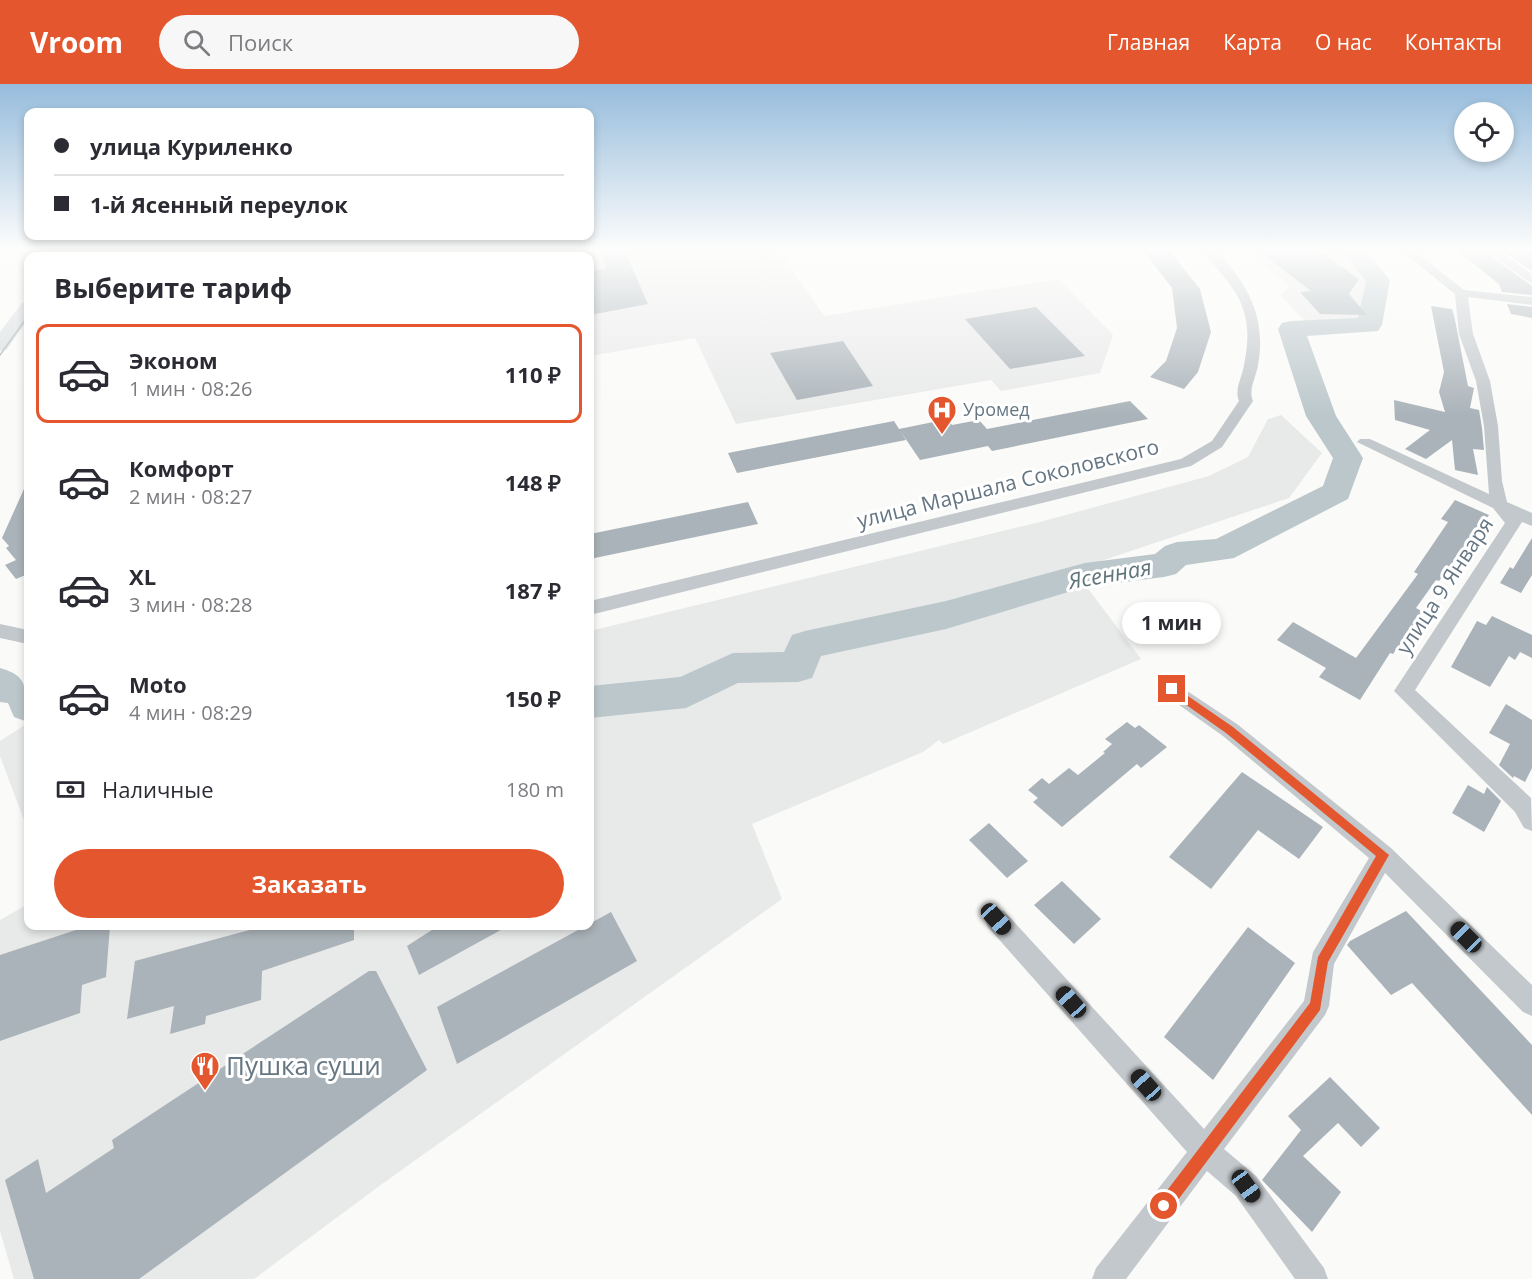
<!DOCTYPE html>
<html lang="ru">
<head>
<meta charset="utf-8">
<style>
	:root { --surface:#fff; --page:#f7f7f7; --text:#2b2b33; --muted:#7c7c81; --line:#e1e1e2; --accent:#e4572e }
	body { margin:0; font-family:"Open Sans",sans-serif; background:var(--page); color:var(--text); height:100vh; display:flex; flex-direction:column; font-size:22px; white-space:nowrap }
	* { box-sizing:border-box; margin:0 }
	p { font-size:20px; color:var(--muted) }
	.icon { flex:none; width:33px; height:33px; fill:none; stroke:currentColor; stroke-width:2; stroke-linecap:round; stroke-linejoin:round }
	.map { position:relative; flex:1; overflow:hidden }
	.drawer { position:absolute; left:24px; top:168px; width:570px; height:678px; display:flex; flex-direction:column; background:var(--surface); border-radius:12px; box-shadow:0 3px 9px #0003 }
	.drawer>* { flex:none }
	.top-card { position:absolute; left:24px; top:24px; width:570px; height:132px; border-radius:12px; box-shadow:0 3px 9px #0003; display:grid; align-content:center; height:132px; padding:0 30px; background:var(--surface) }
	.fabs { position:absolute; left:1454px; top:18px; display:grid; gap:12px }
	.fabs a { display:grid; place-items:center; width:60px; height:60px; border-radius:50%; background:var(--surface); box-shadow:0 3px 9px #0003; font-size:30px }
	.end { position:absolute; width:27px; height:27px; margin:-14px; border:8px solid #e4572e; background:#fff; box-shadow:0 0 0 3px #fff }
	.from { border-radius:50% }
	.bubble { position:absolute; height:42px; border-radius:21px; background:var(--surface); box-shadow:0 3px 9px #0003; font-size:20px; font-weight:700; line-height:42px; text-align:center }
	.car { position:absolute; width:18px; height:36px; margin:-18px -9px; border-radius:8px; box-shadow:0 0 4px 2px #0007; background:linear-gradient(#222 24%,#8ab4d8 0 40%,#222 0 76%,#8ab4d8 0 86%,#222 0) }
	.top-card b { display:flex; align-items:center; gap:21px; height:57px; font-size:22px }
	.top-card b+b { border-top:2px solid var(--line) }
	.top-card i { width:15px; height:15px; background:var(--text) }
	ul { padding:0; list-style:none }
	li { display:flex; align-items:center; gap:18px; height:99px; margin:0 12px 9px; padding:0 18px; border:3px solid transparent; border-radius:12px }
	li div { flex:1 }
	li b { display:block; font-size:22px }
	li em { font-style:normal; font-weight:700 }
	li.selected { border-color:var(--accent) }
	li>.icon { width:54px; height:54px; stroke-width:1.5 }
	h2 { padding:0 30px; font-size:27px; line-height:72px }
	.pay { display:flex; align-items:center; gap:15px; height:66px; padding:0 30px; font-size:22px }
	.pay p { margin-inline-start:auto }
	.primary-button { display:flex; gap:12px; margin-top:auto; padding:12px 30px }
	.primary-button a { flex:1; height:69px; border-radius:36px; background:var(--accent); color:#fff; font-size:24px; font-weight:700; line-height:69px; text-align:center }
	header { display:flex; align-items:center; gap:36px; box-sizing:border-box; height:84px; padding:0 30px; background:var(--accent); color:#fff }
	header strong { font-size:28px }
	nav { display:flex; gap:33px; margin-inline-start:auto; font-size:21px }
	.search { width:420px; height:54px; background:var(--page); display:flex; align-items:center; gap:15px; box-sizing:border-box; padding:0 21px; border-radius:33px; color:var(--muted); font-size:22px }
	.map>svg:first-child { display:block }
</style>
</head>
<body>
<header>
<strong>Vroom</strong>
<div class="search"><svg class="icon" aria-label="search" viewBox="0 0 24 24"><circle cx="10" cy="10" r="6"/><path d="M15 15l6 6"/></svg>Поиск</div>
<nav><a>Главная</a><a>Карта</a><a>О нас</a><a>Контакты</a></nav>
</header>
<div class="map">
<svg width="1532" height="1195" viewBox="0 0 1532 1195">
	<rect width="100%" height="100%" fill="#fafaf8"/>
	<path fill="#e8e9e9" d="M437,165h341l46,67 234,-37 55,56 -13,38 -99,18 -10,-11 -255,44 -41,-86 -105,18v-100h-152z
		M1242,165h102l26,28 7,42 -70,4 -27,-28 10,-9z
		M1281,331l41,38 -33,45 -215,72 67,89 -198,85 -4,-4 -16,12 -171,72 30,75 -400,285 -128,95h-240l-14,-48v-311l28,-16v22h562v-295l450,-109 169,-46 39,-19 20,-38z
		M28,639v108l-28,-75v-15z"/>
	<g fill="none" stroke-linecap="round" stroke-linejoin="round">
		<path fill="#bbc7cb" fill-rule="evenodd" d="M1340,165h24l26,31 -8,45 -4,6 -71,5 29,80 27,42 -15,41 -114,59 -48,7 -10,9 -12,3 -79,10 -139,42 -125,27 -9,22 -14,4 -60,1 -52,25 -96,10v-32l90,-9 53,-24 51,-1 8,-17 13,-4 141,-30 139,-38 70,-9 10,-8 12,-4 39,-3 107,-53 10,-28 -27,-42 -28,-87 4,-6 9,-2 67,-3 8,-37z
			M0,584c13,4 23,8 25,22l3,-1v33l-14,-5 -6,-14 -8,-1z"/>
	</g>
	<path fill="#aab3b9" d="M599,165h25l24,55 -58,11v-44l16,-3z
		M1142,165h26l32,40 11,43 -13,40 -14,17 -34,-12 16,-16 11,-33 -5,-40z
		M1256,165h61l42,30 -10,15 18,21 -47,-1 -20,-22 11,-1z
		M1455,165h26l51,37v9l-30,-3 -3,-8z
		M1500,165h32v22z
		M1507,220l25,3v11l-21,-4z
		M1431,222l21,3 2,6 14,71 6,2 -4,20 9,2 3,18 2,22 -11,-1 5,26 -23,-5 -3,-30 -26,19 -21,-10 25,-19 -35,-10 -1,-20 51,12 -6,-20 5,-20z
		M1036,223l49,49 -75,13 -45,-50z
		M843,257l30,45 -76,14 -27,-47z
		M1130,317l18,18 -156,32 -4,-5 -68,14 -21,-31 49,-10 4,6 27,-5 8,9z
		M894,337l12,19 -169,33 -9,-20z
		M28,396v94l-12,5 -11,-14 11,-5 -10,-12 3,-2 -7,-8z
		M1455,416l34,15 -32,45 -2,-1 -16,22 -3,-1 -20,28 7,4 -30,42 -3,-1 -30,47 -41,-23 7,-9 -49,-28 16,-18 63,36 62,-84 -4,-2 34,-50 -7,-3z
		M748,418l10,22 -168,35v-25z
		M1532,454v37l-11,18 -21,-10 10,-16 3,2z
		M1492,532l40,19v23l-12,-6 -5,8 -6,-4 -19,31 -39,-20 26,-46 9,4z
		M1506,620l26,16v48l-7,14 -11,-6 -1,2 -14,-13 11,-21 -21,-11z
		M1127,638l8,6 4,-3 28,22 -26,21 -4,-4 -75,63 -29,-25 5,-4 -10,-8 14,-12 7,6 20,-16 9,7 27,-22 -2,-1 9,-8 -7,-5z
		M1242,688l81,55 -24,32 -41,-29 -47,59 -42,-32z
		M1468,701l16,9 3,-7 14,14 -17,31 -32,-19z
		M989,739l39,38 -21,17 -38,-38z
		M1062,797l39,38 -27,25 -40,-39z
		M1406,827l126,134v70l-120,-132 -21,12 -44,-50 3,-4z
		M611,828l26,49 -180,103 -20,-57z
		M88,842h22l-4,51 -24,8 -2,28 -80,28v-86z
		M264,842h90v14l-92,31 -1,29 -55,16 -1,8 -35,10 4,-28 -47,13 8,-58z
		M438,842h70l-89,49 -12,-29z
		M1248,843l47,36 -82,117 -49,-43z
		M369,887h7l51,99 -288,209h-105l-29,-99 33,-21 8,34 68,-45 -2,-8z
		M1330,993l50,51 -19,19 -23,-24 -35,33 38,36 -29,40 -50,-52 39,-50 -13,-14z"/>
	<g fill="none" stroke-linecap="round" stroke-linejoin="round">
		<path fill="#c3c8cc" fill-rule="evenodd" d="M1201,165h13c33,32 53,69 44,116 -2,13 -10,24 -5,36l-31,46 -31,19 -601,149v-14l591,-142 31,-18 27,-40c-5,-12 3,-23 5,-36 12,-59 -9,-74 -43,-116z
			M1399,165h13l52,41 68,7v8l-64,-8 5,37 17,47 8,45 4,55 5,21 25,11v13l-10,-4 -107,168 116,108 1,33 -8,-3 -9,-16 -121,-121 111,-168 -12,-15 -136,-66 3,-3h10l119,55 -5,-68 -8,-45 -17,-47 -4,-40z
			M1483,165h13l36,25v10z
			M0,540l28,6v14l-28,-6z
			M1172,597l65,43 154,124 141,137v31l-9,-4 -138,-139 -51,91 -5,42 -4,9 -101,134 32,27 68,92 4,11h-33l-59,-83 -29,-25 -81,108h-34l4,-11 91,-116 -199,-225 -4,-8 4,-8 8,-3 8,3 200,218 100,-128 9,-49 56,-94 -146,-122 -58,-41 -3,-6 3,-6z"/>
		<path fill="#d6dbdf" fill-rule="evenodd" d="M63,165h16l-5,7h-16z
			M28,218v17l-21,30 -7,2v-19l22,-29z"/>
		<path stroke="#a2aab0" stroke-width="1.5" d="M63,172l5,-7
			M0,271l28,-39"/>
	</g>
	<linearGradient id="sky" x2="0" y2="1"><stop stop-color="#96bcdc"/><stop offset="0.5" stop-color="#fdfdfc"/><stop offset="1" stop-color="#fdfdfc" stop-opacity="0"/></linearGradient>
	<rect width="1532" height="332" fill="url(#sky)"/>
	<path fill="#e4572e" d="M1172,601l61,42 156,128 -61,107 -8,48 -151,202 -5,2 -5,-2 -2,-6 2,-5 151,-198 8,-46 58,-101 -150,-123 -58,-41v-6z"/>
	<defs>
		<g id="hospital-pin" transform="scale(1.5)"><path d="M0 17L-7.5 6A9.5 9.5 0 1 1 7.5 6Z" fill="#e4572e" stroke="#fff"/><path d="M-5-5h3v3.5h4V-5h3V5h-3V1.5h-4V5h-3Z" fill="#fff"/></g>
		<g id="restaurant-pin" transform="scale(1.5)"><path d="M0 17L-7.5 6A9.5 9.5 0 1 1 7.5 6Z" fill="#e4572e" stroke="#fff"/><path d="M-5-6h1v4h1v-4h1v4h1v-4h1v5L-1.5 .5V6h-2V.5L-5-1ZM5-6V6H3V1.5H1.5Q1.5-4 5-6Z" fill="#fff"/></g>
	</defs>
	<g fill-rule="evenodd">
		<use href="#hospital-pin" x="942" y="326"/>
		<use href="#restaurant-pin" x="205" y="982"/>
	</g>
	<g text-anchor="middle" stroke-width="6" stroke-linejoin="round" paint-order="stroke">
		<g font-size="18" fill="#657683" stroke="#fff" text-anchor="start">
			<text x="963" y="332">Уромед</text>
		</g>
		<g font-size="21" fill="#657683" stroke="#fff">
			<text transform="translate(1008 400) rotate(-14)" y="7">улица Маршала Соколовского</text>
			<text transform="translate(1445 502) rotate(-57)" y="7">улица 9 Января</text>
		</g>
		<g font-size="22" font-style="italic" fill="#60757c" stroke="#fff">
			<text transform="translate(1110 490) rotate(-10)" y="8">Ясенная</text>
		</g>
		<g font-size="26" fill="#657683" stroke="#fff" text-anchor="start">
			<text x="226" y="991">Пушка суши</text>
		</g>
	</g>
</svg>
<div class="fabs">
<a><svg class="icon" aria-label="locate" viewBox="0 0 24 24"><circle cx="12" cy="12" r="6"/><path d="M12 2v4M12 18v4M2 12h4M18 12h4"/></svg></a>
</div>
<i class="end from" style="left:1164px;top:1122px"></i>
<i class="end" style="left:1172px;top:605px"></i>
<div class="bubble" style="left:1122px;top:518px;width:99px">1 мин</div>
<i class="car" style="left:996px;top:835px;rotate:138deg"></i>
<i class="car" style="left:1466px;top:853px;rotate:315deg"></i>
<i class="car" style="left:1071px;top:918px;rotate:318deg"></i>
<i class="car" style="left:1146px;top:1001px;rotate:318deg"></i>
<i class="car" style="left:1246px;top:1102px;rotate:144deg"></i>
<div class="top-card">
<b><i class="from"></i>улица Куриленко</b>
<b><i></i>1-й Ясенный переулок</b>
</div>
<section class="drawer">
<h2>Выберите тариф</h2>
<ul>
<li class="selected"><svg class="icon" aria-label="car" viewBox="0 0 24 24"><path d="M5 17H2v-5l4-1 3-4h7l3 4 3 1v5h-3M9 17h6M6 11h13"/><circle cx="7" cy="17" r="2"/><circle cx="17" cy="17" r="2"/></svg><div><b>Эконом</b><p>1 мин · 08:26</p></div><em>110 ₽</em></li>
<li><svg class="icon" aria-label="car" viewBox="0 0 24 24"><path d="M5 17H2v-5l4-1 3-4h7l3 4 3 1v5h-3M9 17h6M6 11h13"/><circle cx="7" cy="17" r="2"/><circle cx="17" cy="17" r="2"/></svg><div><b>Комфорт</b><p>2 мин · 08:27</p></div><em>148 ₽</em></li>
<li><svg class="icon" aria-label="car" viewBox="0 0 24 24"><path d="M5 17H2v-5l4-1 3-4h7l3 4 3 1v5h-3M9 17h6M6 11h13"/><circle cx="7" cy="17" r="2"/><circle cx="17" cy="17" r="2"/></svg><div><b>XL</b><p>3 мин · 08:28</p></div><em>187 ₽</em></li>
<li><svg class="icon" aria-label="car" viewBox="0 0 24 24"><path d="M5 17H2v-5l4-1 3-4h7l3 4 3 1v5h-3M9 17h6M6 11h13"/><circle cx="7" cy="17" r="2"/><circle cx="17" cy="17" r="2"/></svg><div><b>Moto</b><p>4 мин · 08:29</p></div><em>150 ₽</em></li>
</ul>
<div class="pay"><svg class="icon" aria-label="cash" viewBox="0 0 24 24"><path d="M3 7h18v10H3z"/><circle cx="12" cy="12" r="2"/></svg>Наличные<p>180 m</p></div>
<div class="primary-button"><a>Заказать</a></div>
</section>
</div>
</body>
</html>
